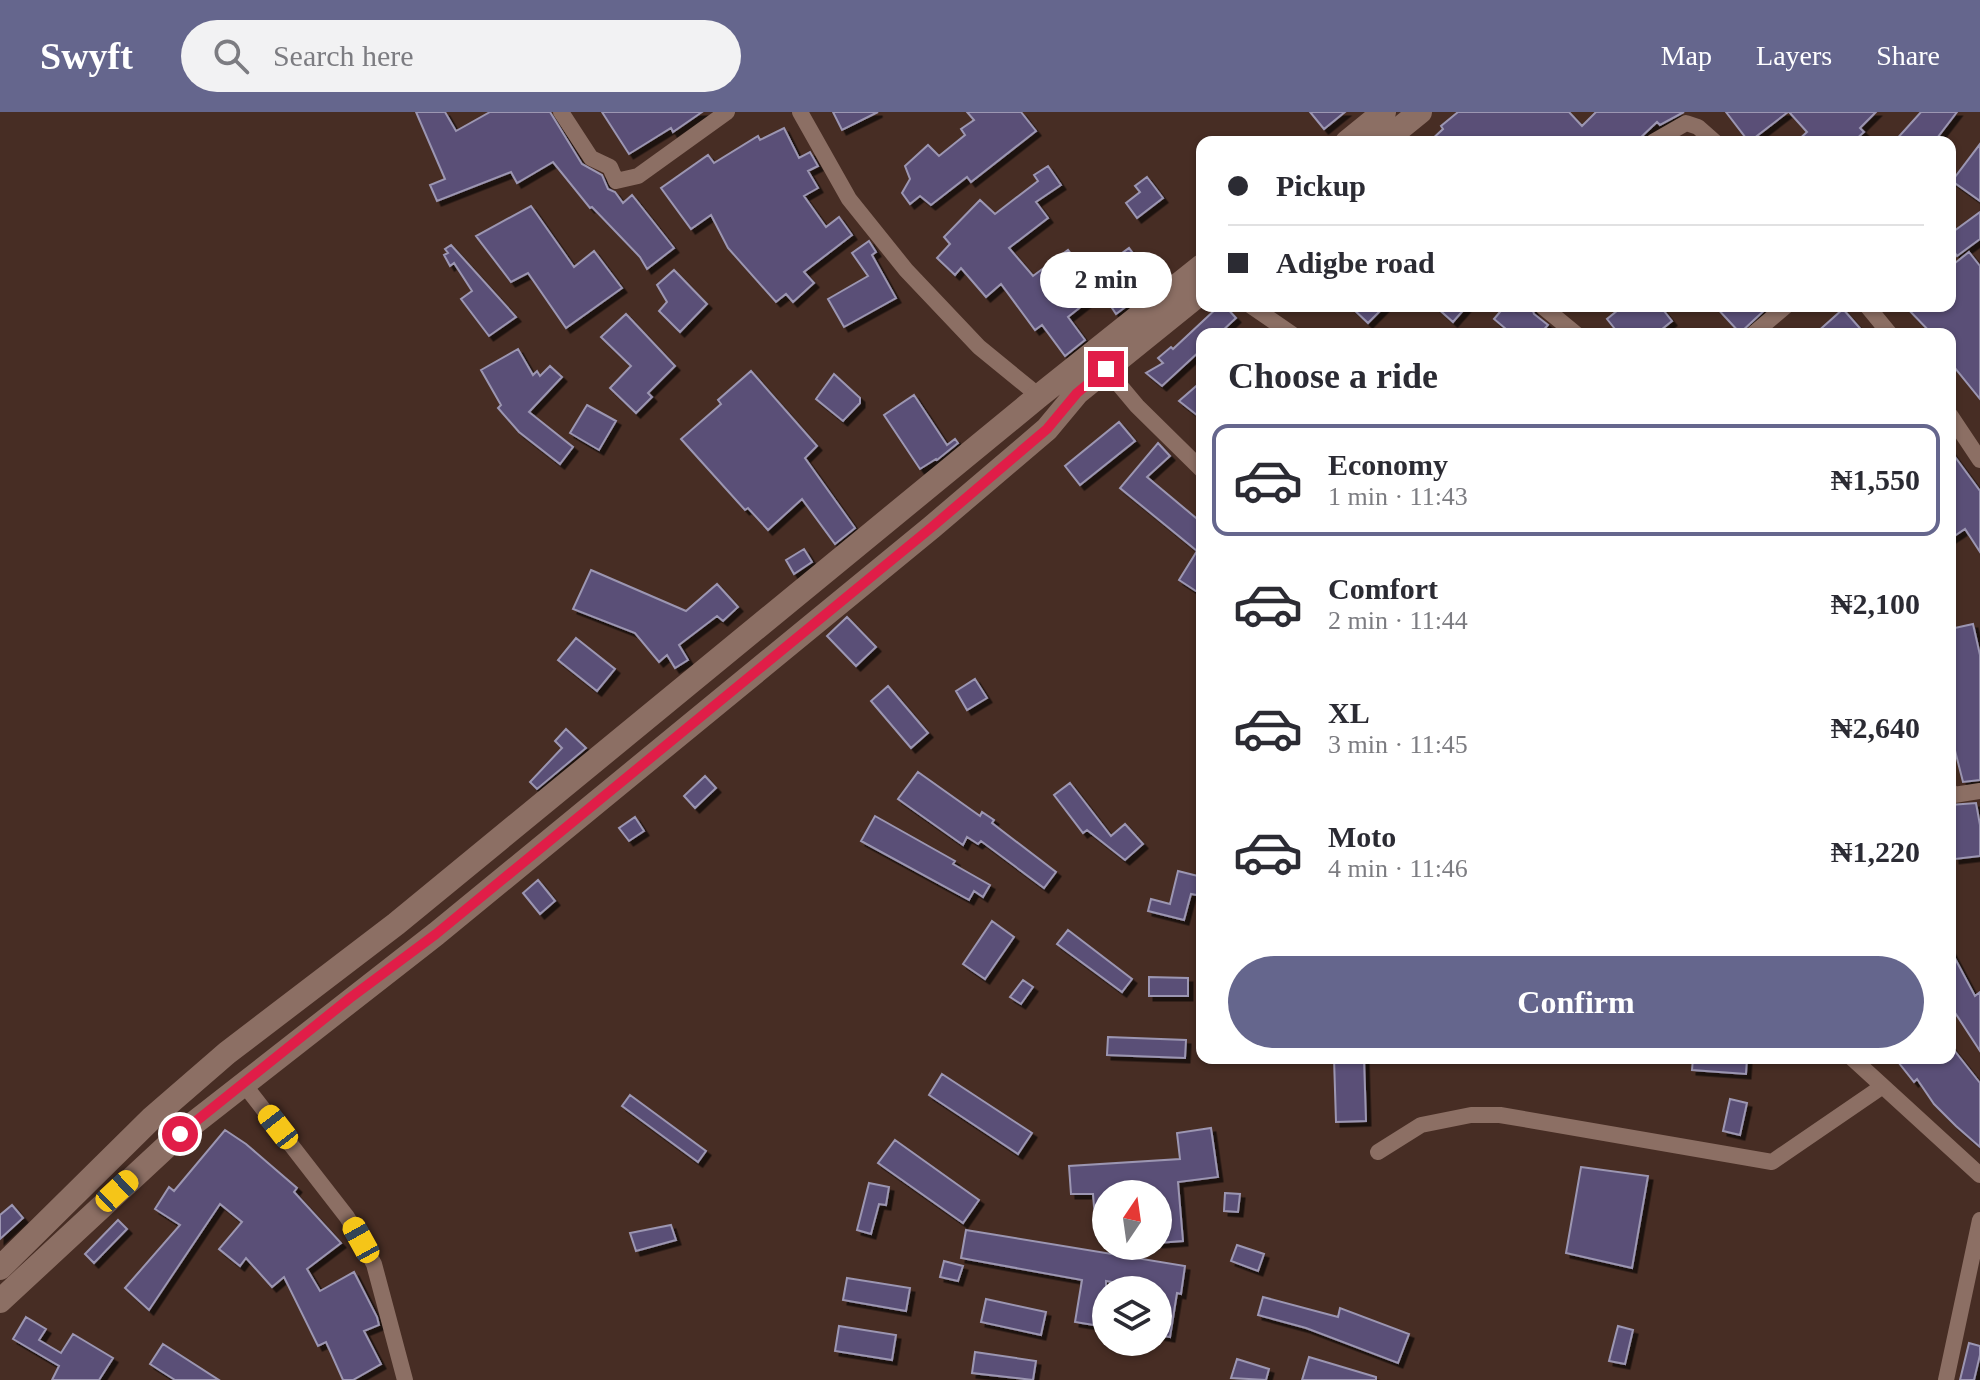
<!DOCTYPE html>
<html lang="en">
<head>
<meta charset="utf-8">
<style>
	:root { --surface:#fff; --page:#f2f2f3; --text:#2b2b33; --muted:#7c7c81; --line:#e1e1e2; --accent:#65668d }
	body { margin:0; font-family:"Times New Roman",serif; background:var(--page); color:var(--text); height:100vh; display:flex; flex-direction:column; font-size:30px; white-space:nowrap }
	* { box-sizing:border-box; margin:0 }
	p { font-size:26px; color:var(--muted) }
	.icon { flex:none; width:44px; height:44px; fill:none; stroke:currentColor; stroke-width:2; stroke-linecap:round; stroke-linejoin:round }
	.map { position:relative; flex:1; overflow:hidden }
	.drawer { position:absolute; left:1196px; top:216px; width:760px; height:736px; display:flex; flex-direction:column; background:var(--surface); border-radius:16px; box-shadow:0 2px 6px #0004 }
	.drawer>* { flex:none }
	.banner { position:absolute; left:1196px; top:24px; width:760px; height:176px; border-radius:16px; box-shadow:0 2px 6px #0004; display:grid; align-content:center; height:176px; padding:0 32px; background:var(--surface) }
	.needle { width:52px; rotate:13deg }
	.tools { position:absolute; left:1092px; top:1068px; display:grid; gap:16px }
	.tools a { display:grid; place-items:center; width:80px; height:80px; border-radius:50%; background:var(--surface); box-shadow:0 2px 6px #0004; font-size:40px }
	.end { position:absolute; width:36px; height:36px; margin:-18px; border:10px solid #e11d48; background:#fff; box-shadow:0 0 0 4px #fff }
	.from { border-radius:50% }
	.bubble { position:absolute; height:56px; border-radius:28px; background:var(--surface); box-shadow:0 2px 6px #0004; font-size:26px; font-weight:600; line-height:56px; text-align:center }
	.car { position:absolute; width:24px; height:48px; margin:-24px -12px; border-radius:10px; box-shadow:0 0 6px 2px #0007; background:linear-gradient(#f5c518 24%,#345 0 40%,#f5c518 0 76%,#345 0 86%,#f5c518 0) }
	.banner b { display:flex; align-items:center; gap:28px; height:76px; font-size:30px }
	.banner b+b { border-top:2px solid var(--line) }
	.banner i { width:20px; height:20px; background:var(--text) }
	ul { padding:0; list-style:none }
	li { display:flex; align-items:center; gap:24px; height:112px; margin:0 16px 12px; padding:0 16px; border:4px solid transparent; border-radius:16px }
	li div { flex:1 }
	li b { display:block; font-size:30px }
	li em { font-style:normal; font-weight:600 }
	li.on { border-color:var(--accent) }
	li>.icon { width:72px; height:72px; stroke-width:1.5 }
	h2 { padding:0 32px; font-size:36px; line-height:96px }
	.action { display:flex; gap:16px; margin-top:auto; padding:16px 32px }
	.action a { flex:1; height:92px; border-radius:48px; background:var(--accent); color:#fff; font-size:32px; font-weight:600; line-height:92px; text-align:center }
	header { display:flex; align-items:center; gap:48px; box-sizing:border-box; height:112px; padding:0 40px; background:var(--accent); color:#fff }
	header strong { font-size:38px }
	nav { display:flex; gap:44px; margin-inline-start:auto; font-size:28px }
	.search { width:560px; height:72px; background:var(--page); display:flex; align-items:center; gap:20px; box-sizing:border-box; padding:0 28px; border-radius:44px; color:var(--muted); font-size:30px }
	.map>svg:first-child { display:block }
</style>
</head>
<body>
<header>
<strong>Swyft</strong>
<div class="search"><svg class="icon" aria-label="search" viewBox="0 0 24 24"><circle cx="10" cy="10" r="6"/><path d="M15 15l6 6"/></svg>Search here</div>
<nav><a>Map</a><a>Layers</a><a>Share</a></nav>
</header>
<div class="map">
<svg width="1980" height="1268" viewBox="0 0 1980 1268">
	<defs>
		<filter id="shadow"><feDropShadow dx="4.5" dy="4.5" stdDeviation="0" flood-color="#0009"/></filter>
	</defs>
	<rect width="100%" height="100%" fill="#472d24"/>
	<path fill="#5a5077" stroke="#9c96b2" stroke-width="2" filter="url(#shadow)" d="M416,0h29l11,19 34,-19h60l32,52 20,11 6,14 7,3 8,11 9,-8 42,53 -27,21 -7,-12 -48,-50 -2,1 -37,-46 -36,21 -6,-11 -74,29 -7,-16 15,-6z
		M602,0h100l-29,20 -2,-4 -42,26z
		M833,0h45l-36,18z
		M967,0h54l15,19 -65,51 -4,-5 -36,28 -11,-9 -10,8 -8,-11 8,-14 -5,-13 23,-21 11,11 26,-21 -4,-6 13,-9z
		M1310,0h35l-21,17z
		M1458,0h111l13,14 14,-14h88l-24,13 -3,-3 -21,20h-207l14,-13 -2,-3z
		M1726,0h62l-39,30z
		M1789,0h87l-16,16 4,4 -11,10h-57l11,-10z
		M1921,0h36l-23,30h-40z
		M784,16l15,30 11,-6 8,14 -10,5 10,17 -14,8 22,31 13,-10 13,18 -48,37 10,11 -21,19 -7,-8 -10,8 -48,-54 -17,-33 -20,14 -30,-41 47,-33 6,8 44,-27 2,4z
		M1980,32v57l-28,-20z
		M1048,54l13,19 -25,17 12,16 -39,30 24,28 35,-26 21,27 40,-29 15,20 -11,8 11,17 -28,21 -15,-23 -33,26 17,23 -20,16 -23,-31 -7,5 -34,-46 -15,13 -25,-29 -6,7 -18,-17 13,-14 -6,-7 36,-37 15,14 43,-33 -4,-6z
		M1147,65l16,21 -26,20 -11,-15 14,-11 -5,-6z
		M531,94l43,61 20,-16 28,37 -56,40 -38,-55 -17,9 -35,-46z
		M1980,100v27l-23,17 -7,-11v-11z
		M869,129l7,11 -4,3 24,43 -52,29 -16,-28 40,-23 -16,-23z
		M451,133l65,72 -27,19 -28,-37 11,-8 -18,-28 -4,3 -6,-11 4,-2 -3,-4z
		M1969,140l11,14v133l-30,-37v-28h-18l-27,-28h45v-39z
		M674,158l33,34 -27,28 -21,-21 8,-9 -10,-17z
		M1219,194h6l11,12 -17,16h-17v15l-40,37 -16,-13 17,-10 -5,-5 13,-11 2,2z
		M1350,194h35l-17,17z
		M1435,194h32l-14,16z
		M1505,194h26l3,8 14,11 -8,9h-28l-18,-15z
		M1623,194h37l12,15 -16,13h-37l-12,-15z
		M1715,194h54l-29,27z
		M1843,197l22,25h-50z
		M626,202l49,52 -27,27 4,4 -16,16 -26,-25 21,-22 -30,-29z
		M518,237l15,26 4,-4 3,5 10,-10 12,11 -33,35 44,35 -13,17 -41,-32 -21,-24 3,-3 -20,-35z
		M751,259l66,75 -12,12 50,70 -20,16 -33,-45 -34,31 -20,-22 -3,2 -64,-71 40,-35 -3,-4z
		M834,262l26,24v5l-17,18 -27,-22z
		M1202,269v38l-23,-18z
		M914,283l33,50 8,-6 3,4 -21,17 -1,-1 -16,10 -36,-54z
		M587,293l29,16 -17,29 -29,-17z
		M1119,310l16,19 -55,44 -15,-19z
		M1158,331l12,13 -23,21 55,46v72l-23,-15 18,-29 -77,-63z
		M1950,338l30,41v61l-15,-23 -15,10z
		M804,437l8,13 -18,12 -8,-14z
		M591,458l95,41 31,-27 21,23 -15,14 -6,-5 -38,29 9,15 -13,8 -8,-13 -8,7 -24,-29 -62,-24z
		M847,505l29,30 -20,19 -29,-30z
		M1973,512l7,31v125l-17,2 -13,-51v-102z
		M576,526l39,31 -18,22 -39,-31z
		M975,567l12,19 -20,12 -11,-19z
		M888,574l40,47 -17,15 -40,-47z
		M566,617l20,19 -49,41 -7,-7 32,-34 -7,-7z
		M918,660l62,44 2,-4 12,8 -2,3 64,49 -12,16 -63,-47 -3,3 -11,-7 -4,8 -65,-46z
		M705,664l11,12 -21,20 -11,-12z
		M1070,671l41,53 14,-12 18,20 -18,16 -38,-30 -4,3 -29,-38z
		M1976,691l4,22v31l-25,3 -5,-54z
		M875,704l80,45 -2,3 37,21 -7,12 -9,-6 -5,9 -108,-59z
		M635,705l9,14 -15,10 -10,-13z
		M1178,759l24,6v19l-11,-2 -7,26 -36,-9 3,-12 19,5z
		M538,768l17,21 -15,13 -17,-21z
		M992,809l22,16 -29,42 -22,-15z
		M1068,818l64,49 -10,13 -65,-48z
		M1950,837l25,47 5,-4v59l-30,-46z
		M1149,865l39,1v18h-39z
		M1023,868l10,7 -12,17 -11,-7z
		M1108,925l78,3 -1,18 -78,-3z
		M1950,933l30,38v64l-24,-21 -22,-22 -17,-25 -3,3 -19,-24h55z
		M1334,946h30l2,63 -30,1z
		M1693,946h54l-1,16 -54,-4z
		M942,962l90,59 -14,21 -89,-59z
		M630,983l76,56 -8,11 -76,-56z
		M1730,987l17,4 -7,32 -17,-4z
		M1211,1016l7,49 -40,5 5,59 -25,2v-49h-52v38h-10l-3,-38h-22l-2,-28 111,-7 -3,-26z
		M225,1018l21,14 51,44 -3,4 47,51 -34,26 13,22 34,-19 23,45 2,8 -15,6 17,33 -28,16h-10l-17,-38 -8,4 -34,-69 -12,10 -26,-29 -6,8 -21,-17 23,-27 -22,-18 -71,106 -24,-22 55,-63 -25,-16 14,-22 5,4z
		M895,1028l84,60 -16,23 -85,-60z
		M1581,1055l67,9 -16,92 -66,-15z
		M869,1071l20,4 -3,18 -7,-1 -8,30 -14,-4z
		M1225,1081l15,1 -2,18 -14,-1z
		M12,1093l11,13 -23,21v-24z
		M118,1108l9,9 -33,34 -9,-9z
		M671,1113l5,15 -40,11 -6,-18z
		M966,1118l219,36 -4,28 -4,-1 -7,44 -12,-2v-45l-52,-9v46l-31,-5 7,-42 -121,-22z
		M1237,1133l27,9 -6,17 -27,-10z
		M944,1149l19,5 -5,15 -18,-4z
		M847,1166l63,10 -4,23 -63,-11z
		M1263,1185l75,20 2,-9 69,26 -11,29 -92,-35 -48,-13z
		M986,1187l60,13 -5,23 -60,-13z
		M26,1205l20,12 -7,11 22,13 12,-19 40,24 -14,22h-47l7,-14 -46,-27z
		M839,1214l57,9 -4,25 -57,-9z
		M1618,1214l15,4 -8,34 -16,-3z
		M1969,1231l11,3v9l-6,25h-14z
		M163,1232l56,36h-44l-25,-16z
		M975,1240l61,9 -3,19 -61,-7z
		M1309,1245l67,20v3h-74z
		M1237,1247l32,10 -3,11 -35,-2z"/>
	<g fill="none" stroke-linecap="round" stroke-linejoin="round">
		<path stroke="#8c6f64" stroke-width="16" d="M561,0l30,46 19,9 6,14 22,-5 89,-64
			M800,0l49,87 57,71 73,77 60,49
			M1653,30l33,-19 12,4 17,15
			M1251,194l41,28
			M1542,194l34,28
			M1867,194l23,28
			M1753,222l33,-28
			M1106,257l31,37 65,64
			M1950,303l30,45
			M1950,679l4,4 26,-4
			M1852,946l128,117
			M243,971l104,134 27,47 31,116
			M1378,1040l43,-27 50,-10h29l272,47 111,-76
			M1946,1268l34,-160"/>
		<path stroke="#8c6f64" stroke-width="24" d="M1347,30l37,-30
			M1383,30l37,-30
			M0,1156l152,-150 75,-65 169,-129 643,-528 163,-130
			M0,1189l180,-167 256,-200 496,-407 115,-98 30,-36 125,-101"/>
	</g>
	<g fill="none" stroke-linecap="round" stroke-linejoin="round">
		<path stroke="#e11d48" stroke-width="10" d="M180,1022l170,-136 86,-64 496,-407 115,-98 30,-36 29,-24"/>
	</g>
</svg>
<div class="tools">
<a><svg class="needle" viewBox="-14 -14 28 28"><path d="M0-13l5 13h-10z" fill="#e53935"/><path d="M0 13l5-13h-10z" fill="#7c7c81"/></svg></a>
<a><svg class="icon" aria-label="layers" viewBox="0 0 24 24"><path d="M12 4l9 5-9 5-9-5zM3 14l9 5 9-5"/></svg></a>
</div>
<i class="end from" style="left:180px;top:1022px"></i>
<i class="end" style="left:1106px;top:257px"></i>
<div class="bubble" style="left:1040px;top:140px;width:132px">2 min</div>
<i class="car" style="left:278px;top:1015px;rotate:322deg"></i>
<i class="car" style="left:117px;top:1079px;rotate:47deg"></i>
<i class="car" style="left:361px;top:1128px;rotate:331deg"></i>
<div class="banner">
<b><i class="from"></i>Pickup</b>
<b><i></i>Adigbe road</b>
</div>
<section class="drawer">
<h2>Choose a ride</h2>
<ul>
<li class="on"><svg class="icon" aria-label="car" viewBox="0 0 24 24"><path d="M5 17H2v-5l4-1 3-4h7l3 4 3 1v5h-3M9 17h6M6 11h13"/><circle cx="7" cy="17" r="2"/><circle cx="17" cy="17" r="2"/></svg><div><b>Economy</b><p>1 min · 11:43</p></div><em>₦1,550</em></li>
<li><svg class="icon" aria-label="car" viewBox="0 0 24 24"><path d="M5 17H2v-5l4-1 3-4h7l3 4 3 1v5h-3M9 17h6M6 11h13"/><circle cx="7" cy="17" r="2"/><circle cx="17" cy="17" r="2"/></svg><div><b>Comfort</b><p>2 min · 11:44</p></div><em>₦2,100</em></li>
<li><svg class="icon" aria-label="car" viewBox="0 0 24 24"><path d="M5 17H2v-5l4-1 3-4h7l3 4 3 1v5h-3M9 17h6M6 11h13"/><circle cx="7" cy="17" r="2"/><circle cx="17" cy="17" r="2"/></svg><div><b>XL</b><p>3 min · 11:45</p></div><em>₦2,640</em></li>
<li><svg class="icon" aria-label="car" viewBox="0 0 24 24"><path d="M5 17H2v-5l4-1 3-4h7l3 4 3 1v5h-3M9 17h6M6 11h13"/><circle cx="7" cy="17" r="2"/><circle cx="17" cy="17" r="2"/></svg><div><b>Moto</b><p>4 min · 11:46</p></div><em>₦1,220</em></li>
</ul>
<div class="action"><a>Confirm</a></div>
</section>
</div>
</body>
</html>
